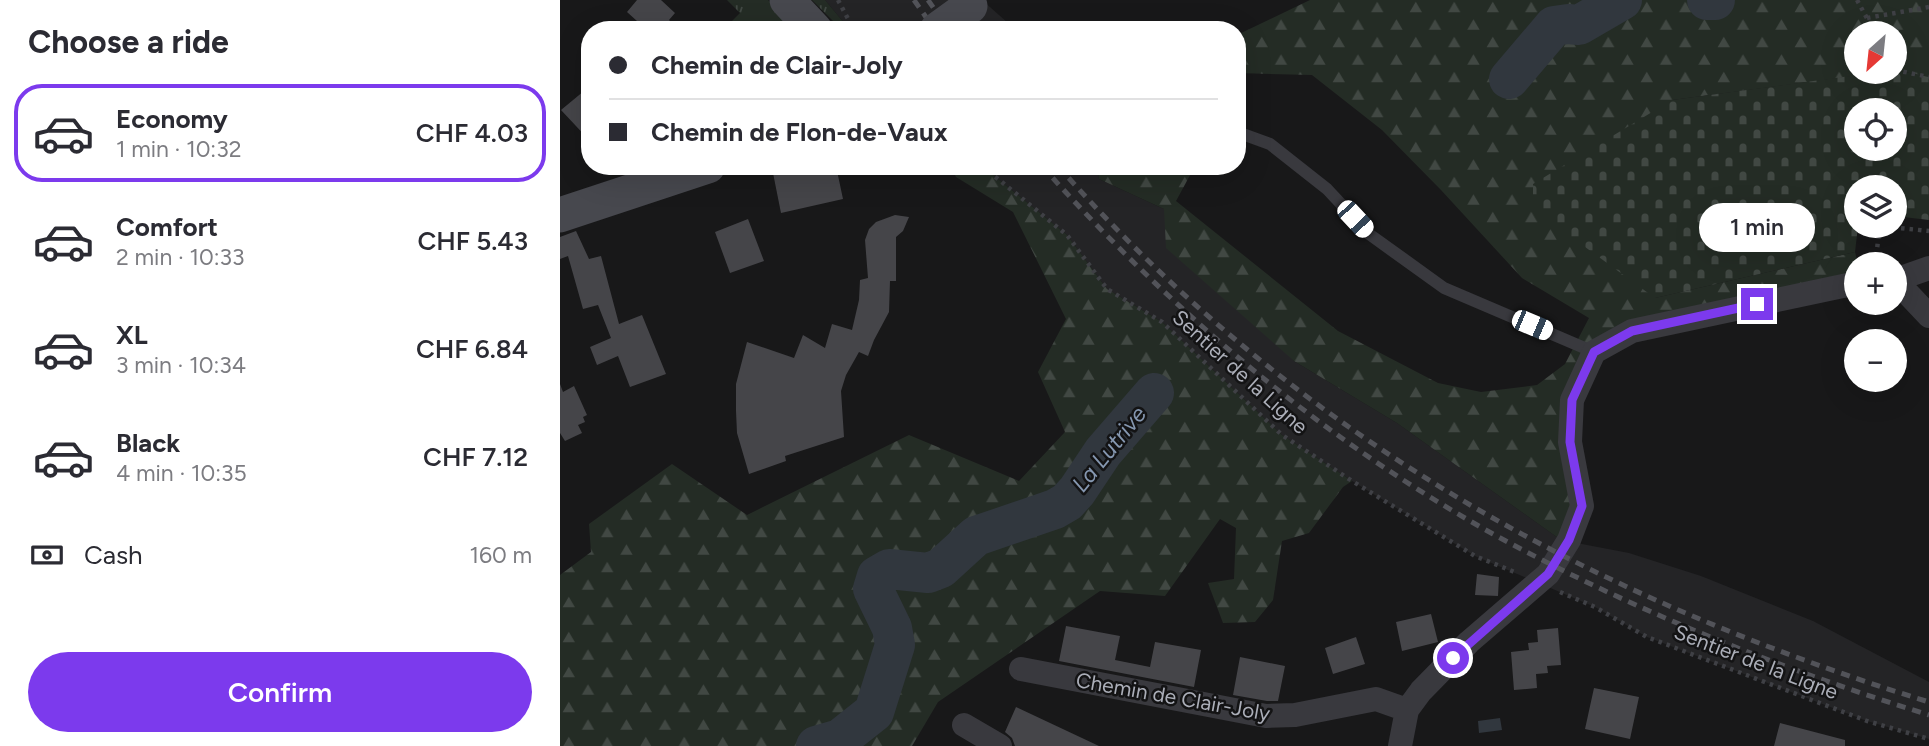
<!DOCTYPE html>
<html lang="en">
<head>
<meta charset="utf-8">
<style>
	:root { --surface:#fff; --page:#f7f7f7; --text:#2b2b33; --muted:#7c7c81; --line:#e1e1e2; --accent:#7c3aed }
	body { margin:0; font-family:Figtree,sans-serif; background:var(--page); color:var(--text); height:100vh; display:flex; flex-direction:column; font-size:26px; white-space:nowrap }
	* { box-sizing:border-box; margin:0 }
	p { font-size:23px; color:var(--muted) }
	.icon { flex:none; width:38px; height:38px; fill:none; stroke:currentColor; stroke-width:2; stroke-linecap:round; stroke-linejoin:round }
	.map { position:relative; flex:1; overflow:hidden }
	.details { display:flex; flex-direction:column; background:var(--surface); width:560px }
	.details>* { flex:none }
	.hud { position:absolute; left:21px; top:21px; width:665px; height:154px; border-radius:28px; box-shadow:0 7px 28px #0002; display:grid; align-content:center; height:154px; padding:0 28px; background:var(--surface) }
	.needle { width:46px; rotate:207deg }
	.tools { position:absolute; left:1284px; top:21px; display:grid; gap:14px }
	.tools a { display:grid; place-items:center; width:63px; height:63px; border-radius:50%; background:var(--surface); box-shadow:0 7px 28px #0002; font-size:35px }
	.end { position:absolute; width:32px; height:32px; margin:-16px; border:9px solid #7c3aed; background:#fff; box-shadow:0 0 0 4px #fff }
	.from { border-radius:50% }
	.bubble { position:absolute; height:49px; border-radius:24px; background:var(--surface); box-shadow:0 7px 28px #0002; font-size:23px; font-weight:600; line-height:49px; text-align:center }
	.car { position:absolute; width:21px; height:42px; margin:-21px -10px; border-radius:9px; box-shadow:0 0 5px 2px #0007; background:linear-gradient(#fff 24%,#345 0 40%,#fff 0 76%,#345 0 86%,#fff 0) }
	.hud b { display:flex; align-items:center; gap:24px; height:66px; font-size:26px }
	.hud b+b { border-top:2px solid var(--line) }
	.hud i { width:18px; height:18px; background:var(--text) }
	ul { padding:0; list-style:none }
	li { display:flex; align-items:center; gap:21px; height:98px; margin:0 14px 10px; padding:0 14px; border:4px solid transparent; border-radius:28px }
	li div { flex:1 }
	li b { display:block; font-size:26px }
	li em { font-style:normal; font-weight:600 }
	li.current { border-color:var(--accent) }
	li>.icon { width:63px; height:63px; stroke-width:1.5 }
	h2 { padding:0 28px; font-size:32px; line-height:84px }
	.pay { display:flex; align-items:center; gap:18px; height:77px; padding:0 28px; font-size:26px }
	.pay p { margin-inline-start:auto }
	.button { display:flex; gap:14px; margin-top:auto; padding:14px 28px }
	.button a { flex:1; height:80px; border-radius:42px; background:var(--accent); color:#fff; font-size:28px; font-weight:600; line-height:80px; text-align:center }
	main { display:flex; flex:1; min-height:0 }
	.map>svg:first-child { display:block }
</style>
</head>
<body>
<main>
<section class="details">
<h2>Choose a ride</h2>
<ul>
<li class="current"><svg class="icon" aria-label="car" viewBox="0 0 24 24"><path d="M5 17H2v-5l4-1 3-4h7l3 4 3 1v5h-3M9 17h6M6 11h13"/><circle cx="7" cy="17" r="2"/><circle cx="17" cy="17" r="2"/></svg><div><b>Economy</b><p>1 min · 10:32</p></div><em>CHF 4.03</em></li>
<li><svg class="icon" aria-label="car" viewBox="0 0 24 24"><path d="M5 17H2v-5l4-1 3-4h7l3 4 3 1v5h-3M9 17h6M6 11h13"/><circle cx="7" cy="17" r="2"/><circle cx="17" cy="17" r="2"/></svg><div><b>Comfort</b><p>2 min · 10:33</p></div><em>CHF 5.43</em></li>
<li><svg class="icon" aria-label="car" viewBox="0 0 24 24"><path d="M5 17H2v-5l4-1 3-4h7l3 4 3 1v5h-3M9 17h6M6 11h13"/><circle cx="7" cy="17" r="2"/><circle cx="17" cy="17" r="2"/></svg><div><b>XL</b><p>3 min · 10:34</p></div><em>CHF 6.84</em></li>
<li><svg class="icon" aria-label="car" viewBox="0 0 24 24"><path d="M5 17H2v-5l4-1 3-4h7l3 4 3 1v5h-3M9 17h6M6 11h13"/><circle cx="7" cy="17" r="2"/><circle cx="17" cy="17" r="2"/></svg><div><b>Black</b><p>4 min · 10:35</p></div><em>CHF 7.12</em></li>
</ul>
<div class="pay"><svg class="icon" aria-label="cash" viewBox="0 0 24 24"><path d="M3 7h18v10H3z"/><circle cx="12" cy="12" r="2"/></svg>Cash<p>160 m</p></div>
<div class="button"><a>Confirm</a></div>
</section>
<div class="map">
<svg width="1369" height="746" viewBox="0 0 1369 746">
	<defs>
		<pattern id="grass-tufts" width="24" height="20" patternUnits="userSpaceOnUse" patternTransform="scale(1.75)"><rect width="24" height="20" fill="#242c25"/><path d="M3 7l-1-3M5 7V3M7 7l1-3M15 17l-1-3M17 17v-4M19 17l1-3" fill="none" stroke="#414843"/></pattern>
		<pattern id="forest-firs" width="22" height="20" patternUnits="userSpaceOnUse" patternTransform="scale(1.75)"><rect width="22" height="20" fill="#242c25"/><path d="M5 1l3.5 6h-7zM16 11l3.5 6h-7z" fill="#414843"/></pattern>
		<pattern id="cemetery-stones" width="16" height="16" patternUnits="userSpaceOnUse" patternTransform="scale(1.75)"><rect width="16" height="16" fill="#242c25"/><path d="M2 7V4a2 2 0 0 1 4 0v3zM10 15v-3a2 2 0 0 1 4 0v3z" fill="#414843"/></pattern>
	</defs>
	<rect width="100%" height="100%" fill="#181819"/>
	<path fill="#242426" d="M265,0h133l-42,30h-66z
		M422,0l34,30h-79z
		M422,166h115l2,13 65,30 130,152 103,62 164,117 68,13 72,23 112,45 116,61v57l-62,-18 -220,-84 -52,-30 -120,-51 -123,-75 -70,-46 -120,-113 -55,-33 -40,-54z"/>
	<path fill="url(#grass-tufts)" d="M167,0h41l31,30h-76l17,-17z
		M252,0h13l25,30h-8z"/>
	<path fill="url(#forest-firs)" d="M750,0h619v77l-34,-7v-37h-38v39h28l-213,28 -17,198 200,-46 3,12 -1,19 -263,69 -22,49 5,84 -16,55 -164,-117 -103,-62 -128,-113 -2,-39 -65,-30 -2,-13h98l-19,35 162,130 100,52 43,9 56,-7 28,-21 24,-46 -67,-40 -81,-88 -59,-60 -70,-55 -75,-2v-38z
		M391,166h31l85,69 40,54 55,33 120,113 70,46 -9,6 -34,46 -27,8 -9,59 -18,22 -32,1 -15,-40 26,-4 2,-51 -16,-9 -55,77 -65,-5 -162,111 -26,44h-352v-171l31,-23 -2,-28 83,-60 75,51 162,-80 110,46 46,-49 -27,-60 28,-53 -53,-107 -57,-35z"/>
	<path fill="url(#cemetery-stones)" fill-rule="evenodd" d="M1335,70l34,7v143l-34,-4v-29h-38l1,39 -3,26 -200,46 -122,-89v-25l139,-84zM1297,110h38v39h-38z"/>
	<path fill="#31373e" d="M940,718l2,12 -23,3 -1,-12z"/>
	<g fill="none" stroke-linecap="round" stroke-linejoin="round">
		<path stroke="#31373e" stroke-width="40" d="M1147,0h8
			M949,79l45,-53 14,-2 11,1 43,-25
			M256,746l24,-7 34,-27 21,-67 -3,-17 -19,-39 4,-13 12,-7 39,4 13,-5 35,-32 79,-27 12,-7 10,-11 26,-39 51,-59"/>
	</g>
	<path fill="#454549" d="M77,0h24l14,13 -6,7 11,10h-33l-20,-18z
		M30,86v55l-29,-31z
		M231,166l1,8 44,-8 7,33 -62,14 -9,-45z
		M335,215l14,2 -6,14 -7,6v44h-6l-1,31 -15,28 -6,16 -9,-4 -13,23 -5,16 3,46 -59,19 1,5 -37,13 -12,-41 -1,-22v-27l11,-42 47,16 9,-23 22,13 7,-24 20,6 7,-30 1,-20 8,-2 -3,-38 4,-11 7,-7z
		M188,219l16,42 -34,12 -15,-41z
		M16,231l13,28 12,-3 18,68 23,-9 24,59 -36,13 -12,-31 -21,9 -7,-18 21,-9 -13,-33 -15,4 -15,-53 -8,3v-22z
		M0,384l3,8 11,-6 13,29 -4,2 2,5 -7,3 4,8 -17,8 -5,-8z
		M917,574l22,3 -1,19 -23,-1z
		M871,614l7,28 -36,9 -6,-29z
		M506,626l54,10 -5,24 35,7 5,-25 46,8 -7,37 -135,-26z
		M998,628l3,37 -14,1 1,7 -12,1 1,14 -23,2 -3,-38 18,-2 -1,-7 10,-1 -1,-12z
		M796,637l9,27 -32,10 -8,-26z
		M680,657l45,9 -7,35h-11l-34,-6z
		M1034,688l45,9 -9,42 -45,-10z
		M456,707l83,39h-84l-3,-8 -7,-6z
		M1220,723l65,17v6h-71z"/>
	<g fill="none" stroke-linecap="round" stroke-linejoin="round">
		<path stroke="#3f4045" stroke-width="4.5" stroke-dasharray="3.5 5" stroke-linecap="butt" d="M278,0l16,30
			M1297,0l18,33
			M1307,18l62,-11
			M1335,70l34,7
			M422,166l85,69 40,54 55,33 120,113 70,46 123,75 42,17
			M1315,264l5,-38 49,5
			M1000,592l35,15 52,30 220,84 62,18"/>
		<path stroke="#39393e" stroke-width="12" d="M677,132l33,12 57,45 42,45 75,54 150,64"/>
		<path stroke="#39393e" stroke-width="24" d="M1335,280l34,36
			M1335,280l34,-12
			M461,669l245,47 29,-1 81,-16 31,11
			M404,725l36,21
			M840,746l7,-36 14,-19 48,-49 79,-68 21,-34 13,-34 -12,-64 2,-42 22,-48 38,-21 225,-48"/>
		<path stroke="#47484e" stroke-width="35" d="M227,0l28,30
			M0,215l148,-49"/>
		<path stroke="#525359" stroke-width="5" stroke-dasharray="9 7" stroke-linecap="butt" d="M354,0l21,30
			M368,0l21,30
			M482,166c130,146 280,273 451,368 139,76 285,134 436,181
			M498,166c239,271 529,430 871,536"/>
		<path stroke="#47484e" stroke-width="35" d="M377,30l33,-24"/>
	</g>
	<g fill="none" stroke-linecap="round" stroke-linejoin="round">
		<path stroke="#7c3aed" stroke-width="9" d="M893,658l95,-84 21,-34 13,-34 -12,-64 2,-42 22,-48 38,-21 125,-27"/>
	</g>
	<g text-anchor="middle" stroke-width="5" stroke-linejoin="round" paint-order="stroke">
		<g font-size="21" fill="#abaeb8" stroke="#131314">
			<text transform="translate(680 372) rotate(42)" y="7">Sentier de la Ligne</text>
			<text transform="translate(1196 662) rotate(21)" y="7">Sentier de la Ligne</text>
			<text transform="translate(613 697) rotate(10)" y="7">Chemin de Clair-Joly</text>
		</g>
		<g font-size="23" font-style="italic" fill="#8597b0" stroke="#131314">
			<text transform="translate(549 449) rotate(-51)" y="8">La Lutrive</text>
		</g>
	</g>
</svg>
<div class="tools">
<a><svg class="needle" viewBox="-14 -14 28 28"><path d="M0-13l5 13h-10z" fill="#e53935"/><path d="M0 13l5-13h-10z" fill="#7c7c81"/></svg></a>
<a><svg class="icon" aria-label="locate" viewBox="0 0 24 24"><circle cx="12" cy="12" r="6"/><path d="M12 2v4M12 18v4M2 12h4M18 12h4"/></svg></a>
<a><svg class="icon" aria-label="layers" viewBox="0 0 24 24"><path d="M12 4l9 5-9 5-9-5zM3 14l9 5 9-5"/></svg></a>
<a>+</a>
<a>−</a>
</div>
<i class="end from" style="left:893px;top:658px"></i>
<i class="end" style="left:1197px;top:304px"></i>
<div class="bubble" style="left:1139px;top:203px;width:116px">1 min</div>
<i class="car" style="left:795px;top:219px;rotate:137deg"></i>
<i class="car" style="left:972px;top:325px;rotate:113deg"></i>
<div class="hud">
<b><i class="from"></i>Chemin de Clair-Joly</b>
<b><i></i>Chemin de Flon-de-Vaux</b>
</div>
</div>
</main>
</body>
</html>
